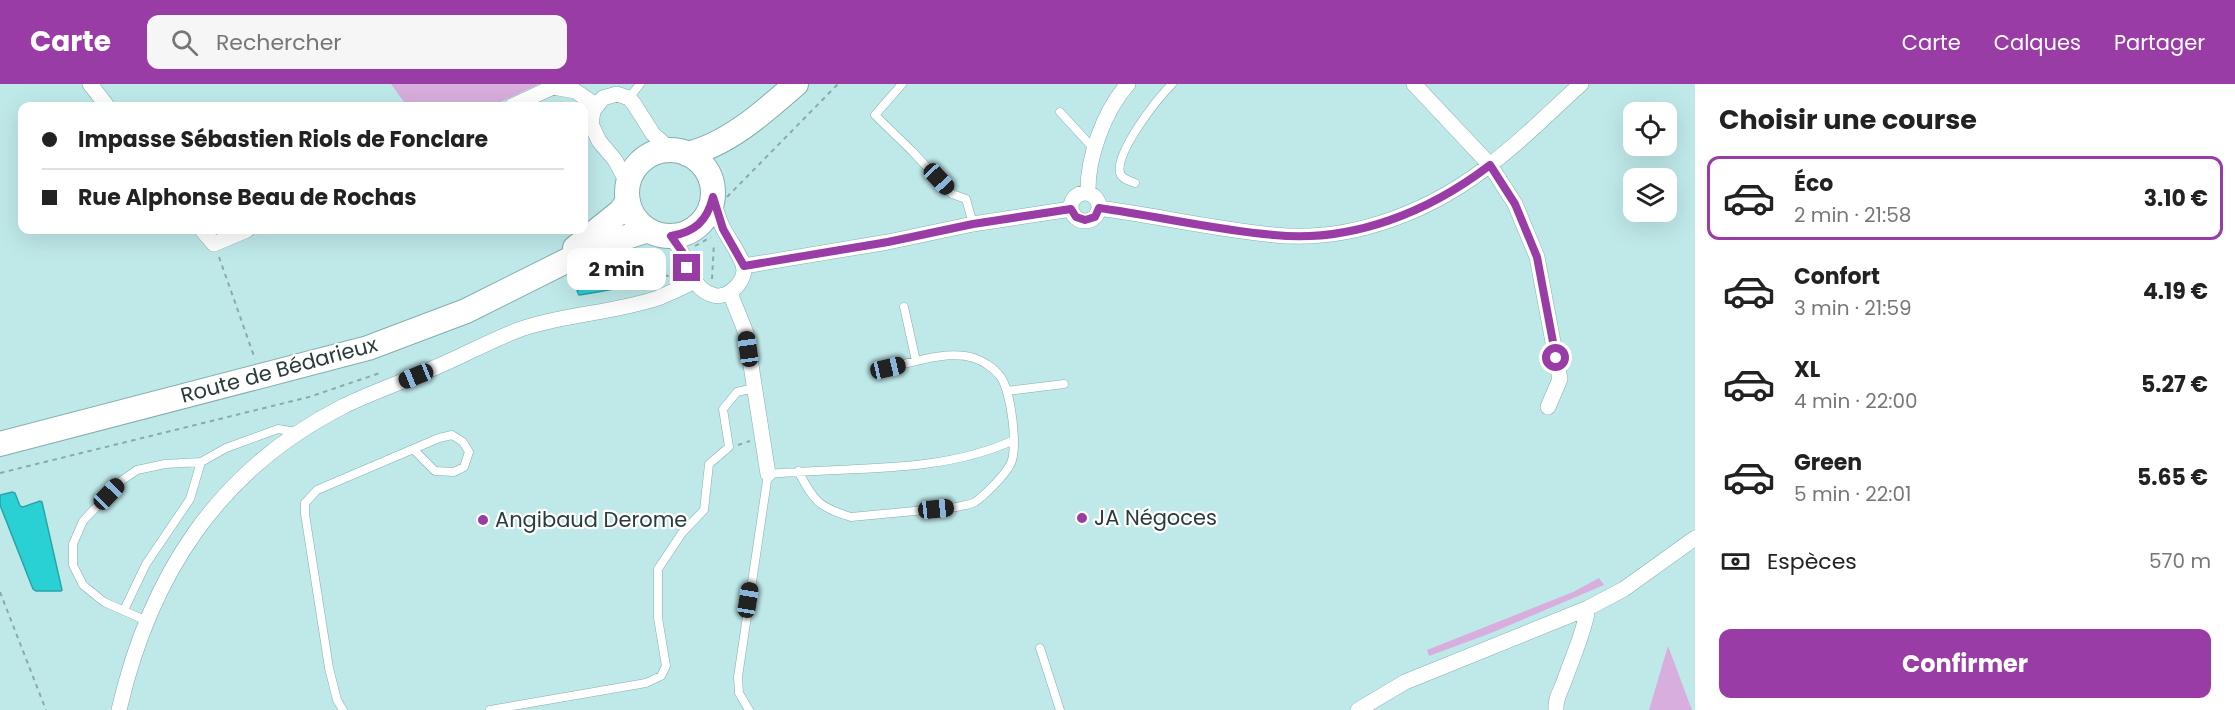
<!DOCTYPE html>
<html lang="fr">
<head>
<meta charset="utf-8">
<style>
	:root { --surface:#fff; --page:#f6f6f6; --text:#222; --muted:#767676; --line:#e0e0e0; --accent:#993ca6 }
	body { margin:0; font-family:Poppins,sans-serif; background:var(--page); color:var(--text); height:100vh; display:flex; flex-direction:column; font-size:22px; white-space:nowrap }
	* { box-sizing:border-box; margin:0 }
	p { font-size:20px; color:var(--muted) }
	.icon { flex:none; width:33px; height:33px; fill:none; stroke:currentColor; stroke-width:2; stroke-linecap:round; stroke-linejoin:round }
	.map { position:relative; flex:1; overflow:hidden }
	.panel { display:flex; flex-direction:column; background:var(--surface); width:540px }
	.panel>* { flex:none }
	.guide { position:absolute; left:18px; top:18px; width:570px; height:132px; border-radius:12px; box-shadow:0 6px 24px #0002; display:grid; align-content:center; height:132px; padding:0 24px; background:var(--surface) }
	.fabs { position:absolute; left:1623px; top:18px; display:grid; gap:12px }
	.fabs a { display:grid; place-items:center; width:54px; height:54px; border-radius:12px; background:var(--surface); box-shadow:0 6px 24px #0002; font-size:30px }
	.end { position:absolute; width:27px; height:27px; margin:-14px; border:8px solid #993ca6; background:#fff; box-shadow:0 0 0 3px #fff }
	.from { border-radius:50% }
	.bubble { position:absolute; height:42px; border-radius:12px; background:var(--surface); box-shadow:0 6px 24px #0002; font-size:20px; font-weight:700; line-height:42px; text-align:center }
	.car { position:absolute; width:18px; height:36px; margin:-18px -9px; border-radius:8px; box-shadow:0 0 4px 2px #0007; background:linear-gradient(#222 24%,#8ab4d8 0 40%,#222 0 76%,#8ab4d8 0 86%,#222 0) }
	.guide b { display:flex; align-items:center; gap:21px; height:57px; font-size:22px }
	.guide b+b { border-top:2px solid var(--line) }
	.guide i { width:15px; height:15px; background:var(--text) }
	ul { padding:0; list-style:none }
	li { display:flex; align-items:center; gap:18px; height:84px; margin:0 12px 9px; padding:0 12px; border:3px solid transparent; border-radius:12px }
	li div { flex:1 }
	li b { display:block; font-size:22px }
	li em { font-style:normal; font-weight:700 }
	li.selected { border-color:var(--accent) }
	li>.icon { width:54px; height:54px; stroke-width:1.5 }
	h2 { padding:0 24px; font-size:27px; line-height:72px }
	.pay { display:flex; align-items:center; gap:15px; height:66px; padding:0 24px; font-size:22px }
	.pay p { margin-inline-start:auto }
	.cta { display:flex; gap:12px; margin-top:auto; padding:12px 24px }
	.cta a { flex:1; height:69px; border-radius:12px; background:var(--accent); color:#fff; font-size:24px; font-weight:700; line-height:69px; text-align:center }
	header { display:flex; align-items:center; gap:36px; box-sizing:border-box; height:84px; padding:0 30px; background:var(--accent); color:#fff }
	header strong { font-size:28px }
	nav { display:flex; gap:33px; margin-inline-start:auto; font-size:21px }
	.search { width:420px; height:54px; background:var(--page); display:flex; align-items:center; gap:15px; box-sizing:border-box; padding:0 21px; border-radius:12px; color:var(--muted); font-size:22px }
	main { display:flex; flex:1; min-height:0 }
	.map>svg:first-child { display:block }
</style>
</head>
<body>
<header>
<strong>Carte</strong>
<div class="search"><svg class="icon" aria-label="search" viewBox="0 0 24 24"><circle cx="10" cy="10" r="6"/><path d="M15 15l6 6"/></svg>Rechercher</div>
<nav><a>Carte</a><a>Calques</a><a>Partager</a></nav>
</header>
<main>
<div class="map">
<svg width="1695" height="626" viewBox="0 0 1695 626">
	<rect width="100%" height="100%" fill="#bfe9e9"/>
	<path fill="#d7aedd" d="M391,0h148l-47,22h-85z
		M1599,494l5,7 -113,48 -62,23 -2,-6 146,-58z
		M1668,562l24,64h-43z"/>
	<path fill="#2ad1d4" stroke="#2aa4a6" stroke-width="1.5" d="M647,176l12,4c0,4 1,6 -2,9 -10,13 -61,19 -78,22l-2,-4 21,-12z
		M12,408l3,1 5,13 3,1 17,-6 2,1 20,88 -1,1h-25l-3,-2 -33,-84v-10z"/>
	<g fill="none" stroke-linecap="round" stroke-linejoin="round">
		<g stroke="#85adae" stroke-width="9">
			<path id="lane" d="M902,0l-27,31 37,36 40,43 14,5 7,25
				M629,14l11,-14
				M1060,28l34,37
				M1135,99c-5,-2 -13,-4 -15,-10 -5,-21 38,-75 52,-89
				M904,223l12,54
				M1007,307l57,-7
				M798,387c16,29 19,36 53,46l106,-10c6,-2 13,-2 18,-5 10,-7 29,-26 35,-37 9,-15 1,-75 -10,-89 -6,-8 -17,-15 -26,-18 -27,-8 -60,4 -86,10
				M124,526l22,-46 44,-65 11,-37 25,-14 52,-19 18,3
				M147,537l-43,-19 -21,-17 -10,-20v-21l10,-23 38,-40 16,-11 28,-6 36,-2
				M1040,564l20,62
				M343,626l-6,-10 -8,-32 -24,-154v-11l12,-13 122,-52 13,-3 11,7 6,10 -5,15 -10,5 -19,-1 -22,-22
				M490,626l156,-27 15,-7 5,-10 -8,-48v-49l24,-36 22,-23 5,-46 20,-17 -6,-38 14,-17 17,-4
				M749,626l-10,-17 -1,-16 30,-203c82,-8 170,1 246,-34"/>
		</g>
		<g stroke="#85adae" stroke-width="16">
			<path id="street" d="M90,0l17,22
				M1414,0l76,81 25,39 22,53 23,122 -12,28
				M512,22l41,-19 22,4 21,14
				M628,100l-13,-24 -16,-19 -8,-17 2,-13 10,-13 14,-4 12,4 5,6 19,30 18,16
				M1088,109c-1,-35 16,-82 40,-109
				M1071 123a14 14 0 1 1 28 0a14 14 0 1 1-28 0Z
				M1099,124c58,8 116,21 175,27 80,8 161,-25 222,-75 30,-23 57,-51 85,-76
				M202,146l12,14 33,-14
				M671,152c3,5 7,10 10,15 9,16 11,38 32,44 15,5 35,-15 30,-30 -4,-13 -14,-25 -20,-37 -5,-10 -8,-20 -10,-31
				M744,182l144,-24 85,-18 98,-15
				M730,209l16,40 22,141
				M119,626c31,-134 98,-239 223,-303 30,-15 61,-25 92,-39 29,-12 57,-28 87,-39 44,-15 92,-16 137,-31 12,-5 25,-11 37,-17
				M1358,626l47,-28 183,-74 36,-19 71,-51
				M1556,626c-1,-12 5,-19 9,-31 8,-23 19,-46 23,-71"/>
		</g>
		<g stroke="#85adae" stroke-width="26">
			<path id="primary" d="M627 109a43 43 0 1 1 86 0a43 43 0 1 1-86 0Z
				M687,70c41,-9 78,-43 109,-70
				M575,164l46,-37 7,-10
				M0,360l368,-96 98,-37 124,-62 58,-19"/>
		</g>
		<path stroke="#89aaaa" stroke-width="2" stroke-dasharray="4.5 4.5" stroke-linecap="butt" d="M727,113l111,-113
			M695,162l16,-9
			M219,173l36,102
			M712,195l2,-36
			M632,205l20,-6 11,-8 5,1 5,-7
			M738,361l12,-4
			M0,389l309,-76 71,-24
			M0,508l46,118"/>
		<use href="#lane" stroke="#fff" stroke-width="8"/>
		<use href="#street" stroke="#fff" stroke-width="15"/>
		<use href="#primary" stroke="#fff" stroke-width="24"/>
	</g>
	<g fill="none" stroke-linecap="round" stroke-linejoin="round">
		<path stroke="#993ca6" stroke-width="8" d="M687,184l-4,-15 -12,-17c24,-4 36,-15 42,-39l10,32 21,37 144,-24 85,-18 98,-15 5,8 9,3 10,-3 4,-9c58,8 117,22 175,27 78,8 155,-23 216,-70l25,39 22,53 19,101"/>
	</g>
	<g fill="#993ca6" stroke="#fff" stroke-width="2">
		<circle cx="1082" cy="434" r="6"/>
		<circle cx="483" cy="436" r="6"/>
	</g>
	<g text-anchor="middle" stroke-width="4.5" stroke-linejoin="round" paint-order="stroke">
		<g font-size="21" fill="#2a3b3b" stroke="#fff">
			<text transform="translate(279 286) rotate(-15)" y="7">Route de Bédarieux</text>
		</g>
		<g font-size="21" fill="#2a3b3b" stroke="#fff" text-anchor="start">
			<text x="1094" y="441">JA Négoces</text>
			<text x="495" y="443">Angibaud Derome</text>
		</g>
	</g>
</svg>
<div class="fabs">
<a><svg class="icon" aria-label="locate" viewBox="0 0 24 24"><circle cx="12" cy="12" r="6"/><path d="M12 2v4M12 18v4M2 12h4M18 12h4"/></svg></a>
<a><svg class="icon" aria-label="layers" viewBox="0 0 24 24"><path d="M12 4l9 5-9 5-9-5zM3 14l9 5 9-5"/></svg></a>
</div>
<i class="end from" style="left:1556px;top:274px"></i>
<i class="end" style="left:687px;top:184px"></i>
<div class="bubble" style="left:567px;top:164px;width:99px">2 min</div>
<i class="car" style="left:939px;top:95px;rotate:137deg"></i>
<i class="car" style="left:748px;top:265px;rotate:352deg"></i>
<i class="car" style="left:888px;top:284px;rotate:77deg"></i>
<i class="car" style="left:416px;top:292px;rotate:248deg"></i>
<i class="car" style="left:109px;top:410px;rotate:44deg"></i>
<i class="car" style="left:936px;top:425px;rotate:84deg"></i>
<i class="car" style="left:748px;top:516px;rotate:9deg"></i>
<div class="guide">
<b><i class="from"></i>Impasse Sébastien Riols de Fonclare</b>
<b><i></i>Rue Alphonse Beau de Rochas</b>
</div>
</div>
<section class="panel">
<h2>Choisir une course</h2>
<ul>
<li class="selected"><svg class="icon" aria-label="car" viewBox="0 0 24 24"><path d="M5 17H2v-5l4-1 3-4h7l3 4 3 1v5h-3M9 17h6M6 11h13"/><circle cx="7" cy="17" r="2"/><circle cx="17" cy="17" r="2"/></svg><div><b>Éco</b><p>2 min · 21:58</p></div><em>3.10 €</em></li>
<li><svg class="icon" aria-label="car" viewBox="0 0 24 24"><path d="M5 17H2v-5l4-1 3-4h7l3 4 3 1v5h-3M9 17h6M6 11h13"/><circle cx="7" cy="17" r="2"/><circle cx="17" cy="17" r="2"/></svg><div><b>Confort</b><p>3 min · 21:59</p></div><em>4.19 €</em></li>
<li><svg class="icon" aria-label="car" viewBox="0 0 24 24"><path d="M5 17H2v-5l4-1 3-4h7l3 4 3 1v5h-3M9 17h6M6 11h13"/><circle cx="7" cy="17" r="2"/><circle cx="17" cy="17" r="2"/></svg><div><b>XL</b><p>4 min · 22:00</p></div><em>5.27 €</em></li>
<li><svg class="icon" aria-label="car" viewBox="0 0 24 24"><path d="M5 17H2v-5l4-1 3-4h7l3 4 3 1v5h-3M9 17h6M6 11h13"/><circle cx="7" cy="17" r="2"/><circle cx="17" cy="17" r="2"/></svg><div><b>Green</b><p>5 min · 22:01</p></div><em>5.65 €</em></li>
</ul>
<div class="pay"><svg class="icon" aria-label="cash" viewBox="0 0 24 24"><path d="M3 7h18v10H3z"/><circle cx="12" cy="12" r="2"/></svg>Espèces<p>570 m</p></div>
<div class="cta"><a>Confirmer</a></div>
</section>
</main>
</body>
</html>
